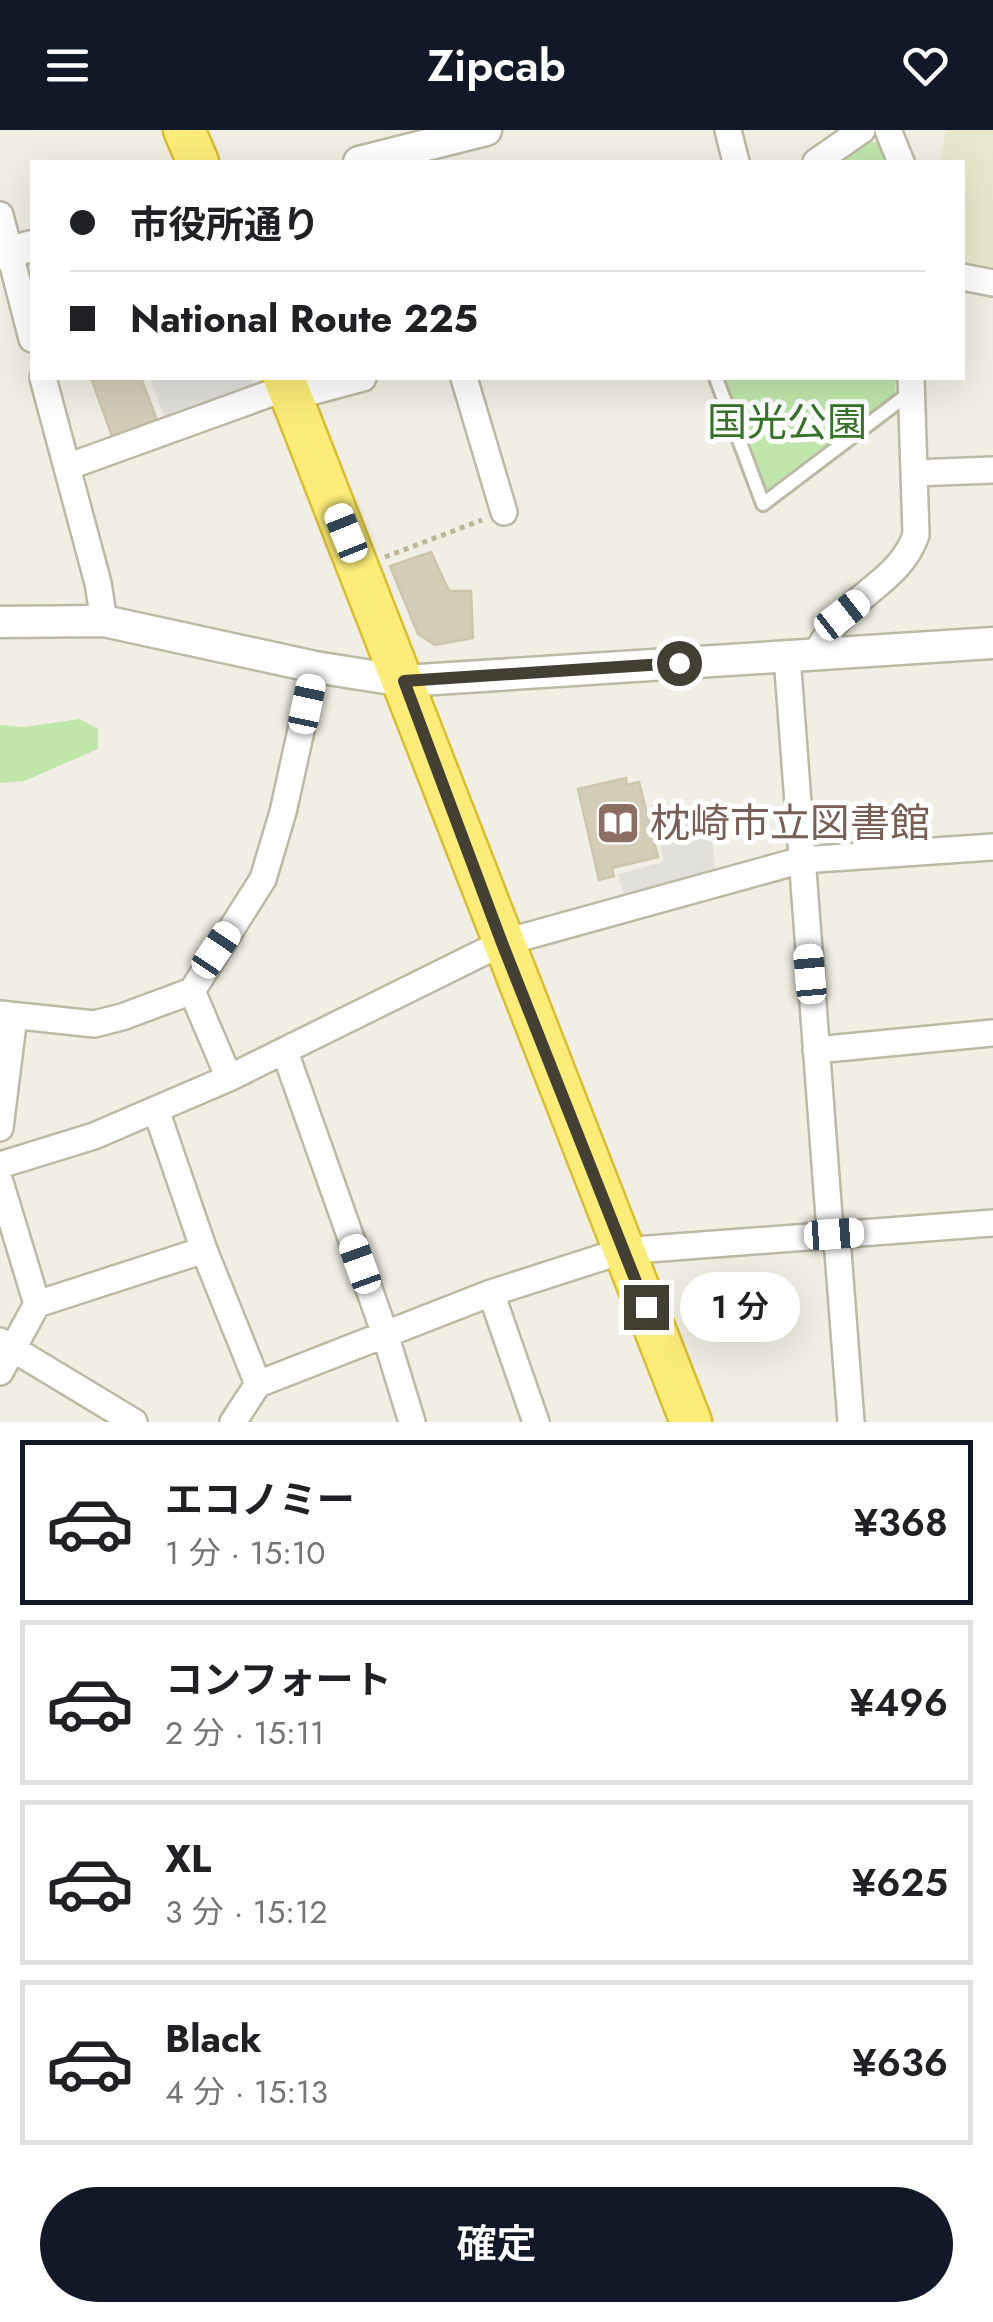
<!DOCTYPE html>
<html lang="ja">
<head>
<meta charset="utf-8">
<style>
	:root { --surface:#fff; --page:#f6f6f6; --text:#202124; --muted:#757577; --line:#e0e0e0; --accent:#111827 }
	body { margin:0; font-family:Jost,"Noto Sans JP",sans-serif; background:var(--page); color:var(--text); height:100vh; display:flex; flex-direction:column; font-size:38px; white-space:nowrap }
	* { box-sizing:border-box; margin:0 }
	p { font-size:32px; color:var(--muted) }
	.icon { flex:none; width:55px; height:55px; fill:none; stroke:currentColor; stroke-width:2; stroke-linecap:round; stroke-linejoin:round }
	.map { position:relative; height:1292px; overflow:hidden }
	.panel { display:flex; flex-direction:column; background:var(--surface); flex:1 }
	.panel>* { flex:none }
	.banner { position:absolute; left:30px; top:30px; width:935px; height:220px; border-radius:0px; box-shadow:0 10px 40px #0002; display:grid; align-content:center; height:220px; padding:0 40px; background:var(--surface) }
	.end { position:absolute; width:45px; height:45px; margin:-22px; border:12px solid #433f33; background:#fff; box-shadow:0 0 0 5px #fff }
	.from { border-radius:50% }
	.bubble { position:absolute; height:70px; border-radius:35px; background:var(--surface); box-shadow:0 10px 40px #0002; font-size:32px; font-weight:600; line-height:70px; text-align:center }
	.car { position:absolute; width:30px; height:60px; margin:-30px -15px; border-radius:12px; box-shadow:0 0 8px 2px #0007; background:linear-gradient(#fff 24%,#345 0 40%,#fff 0 76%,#345 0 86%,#fff 0) }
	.banner b { display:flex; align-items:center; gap:35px; height:95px; font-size:38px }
	.banner b+b { border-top:2px solid var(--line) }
	.banner i { width:25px; height:25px; background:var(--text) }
	ul { padding:18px 0 0; list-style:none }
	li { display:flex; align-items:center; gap:30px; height:165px; margin:0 20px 15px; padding:0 20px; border:5px solid var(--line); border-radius:0px }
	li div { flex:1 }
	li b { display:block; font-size:38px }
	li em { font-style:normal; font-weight:600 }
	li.selected { border-color:var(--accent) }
	li>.icon { width:90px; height:90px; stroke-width:1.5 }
	.action { display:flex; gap:20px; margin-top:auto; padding:20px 40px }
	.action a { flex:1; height:115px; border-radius:60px; background:var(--accent); color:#fff; font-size:40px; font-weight:600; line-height:115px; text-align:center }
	header { display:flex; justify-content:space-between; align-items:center; height:130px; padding:0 40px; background:var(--accent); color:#fff; font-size:45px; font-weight:600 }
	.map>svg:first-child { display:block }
</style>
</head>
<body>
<header><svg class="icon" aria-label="menu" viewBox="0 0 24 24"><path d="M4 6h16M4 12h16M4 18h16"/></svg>Zipcab<svg class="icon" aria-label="heart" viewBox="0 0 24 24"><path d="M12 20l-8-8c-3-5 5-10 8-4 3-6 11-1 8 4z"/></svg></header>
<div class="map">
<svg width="993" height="1292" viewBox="0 0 993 1292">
	<rect width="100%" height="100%" fill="#f1efe3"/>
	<path fill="#eae8cc" d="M946,0h47v141l-30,-5 -1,-104h-22z"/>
	<path fill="#c0e6ab" d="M866,11l16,2 5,19h-51z
		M724,248h172l-1,17 -128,97z
		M79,589l19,10v20l-74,32 -24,2v-58l25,2z"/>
	<path fill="#e1e0db" d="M150,248h101l5,11 -90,33z
		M651,675l57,5 8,62 -92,23 -6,-21 46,-12z"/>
	<path fill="#d3cdb8" stroke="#cdc6ac" stroke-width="2.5" d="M91,248h50l16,42 -45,16z
		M431,422l18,39h22l2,47 -38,7 -17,-11 -28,-68z
		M626,648l1,7 12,-3 19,75 -46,11 2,8 -15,4 -21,-91z"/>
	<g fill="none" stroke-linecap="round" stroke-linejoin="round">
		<g stroke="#bcb9a5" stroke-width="18">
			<path id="service" d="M716,248l47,126 148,-112"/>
		</g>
		<g stroke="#bcb9a5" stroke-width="30">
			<path id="minor" d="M728,0l8,32
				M888,0l13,32
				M816,32l46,-32
				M0,85l32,124
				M962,147l31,6
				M43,248l55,205 6,38
				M464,248l40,134
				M292,267l71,-19
				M67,337l221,-80
				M914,343l79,-3
				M815,524c9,-13 17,-28 28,-39 26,-28 59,-41 73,-80l-5,-157
				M787,526l42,561 9,35 13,170
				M192,861l37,87
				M0,884l94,10 28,-7 70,-26 71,-112 20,-67 32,-145
				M816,920l177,-17
				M285,922l100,282 27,88
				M156,980l48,140 54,134
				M0,998l14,-112
				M0,1035l94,-29 135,-58 273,-135 300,-83 191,-13
				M0,1052l37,122 167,-54
				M491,1163l45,129
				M0,1211l134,81
				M0,1242l37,-68
				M233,1292l25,-38 233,-91 131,-42 371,-28"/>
		</g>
		<g stroke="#bcb9a5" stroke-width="35">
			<path id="tertiary" d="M359,32l127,-32
				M0,124l32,-8
				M0,492l104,-1 211,46 89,14 589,-38"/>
		</g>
		<g stroke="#dbbd33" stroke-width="45">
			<path id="trunk" d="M184,0l14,32
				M284,248l407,1044"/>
		</g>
		<path stroke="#beb797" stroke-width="5" stroke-dasharray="5 5" stroke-linecap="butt" d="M385,427l97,-37"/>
		<use href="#service" stroke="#fff" stroke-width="12"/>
		<use href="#minor" stroke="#fff" stroke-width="25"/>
		<use href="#tertiary" stroke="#fff" stroke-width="30"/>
		<use href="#trunk" stroke="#fcec79" stroke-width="40"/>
	</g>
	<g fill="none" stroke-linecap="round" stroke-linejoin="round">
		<path stroke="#433f33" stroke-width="12" d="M646,1177l-144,-364 -98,-262 275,-18"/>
	</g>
	<defs>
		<g id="library-square" transform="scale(2.25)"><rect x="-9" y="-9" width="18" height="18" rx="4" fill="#8d6e63" stroke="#fff"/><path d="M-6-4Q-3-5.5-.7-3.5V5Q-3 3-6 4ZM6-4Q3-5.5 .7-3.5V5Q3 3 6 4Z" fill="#fff"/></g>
	</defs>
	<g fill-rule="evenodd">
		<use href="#library-square" x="618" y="693"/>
	</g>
	<g text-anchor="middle" stroke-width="10" stroke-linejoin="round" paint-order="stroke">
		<g font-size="40" fill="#367328" stroke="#fff">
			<text x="787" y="306">国光公園</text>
		</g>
		<g font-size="40" fill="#785e54" stroke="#fff" text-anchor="start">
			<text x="650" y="707">枕崎市立図書館</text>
		</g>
	</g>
</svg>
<i class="end from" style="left:679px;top:533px"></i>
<i class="end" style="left:646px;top:1177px"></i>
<div class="bubble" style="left:680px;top:1142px;width:120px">1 分</div>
<i class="car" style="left:346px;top:403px;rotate:338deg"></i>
<i class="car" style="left:842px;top:485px;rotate:52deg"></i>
<i class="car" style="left:307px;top:574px;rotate:12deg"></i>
<i class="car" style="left:216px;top:820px;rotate:34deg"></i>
<i class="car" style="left:810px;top:844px;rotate:355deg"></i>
<i class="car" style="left:834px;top:1104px;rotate:86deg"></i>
<i class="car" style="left:360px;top:1134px;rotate:340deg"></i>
<div class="banner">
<b><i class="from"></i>市役所通り</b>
<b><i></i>National Route 225</b>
</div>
</div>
<section class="panel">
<ul>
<li class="selected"><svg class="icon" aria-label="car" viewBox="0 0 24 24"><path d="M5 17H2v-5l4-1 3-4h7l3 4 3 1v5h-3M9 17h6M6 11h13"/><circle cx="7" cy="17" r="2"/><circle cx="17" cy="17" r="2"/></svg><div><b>エコノミー</b><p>1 分 · 15:10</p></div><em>¥368</em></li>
<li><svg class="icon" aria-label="car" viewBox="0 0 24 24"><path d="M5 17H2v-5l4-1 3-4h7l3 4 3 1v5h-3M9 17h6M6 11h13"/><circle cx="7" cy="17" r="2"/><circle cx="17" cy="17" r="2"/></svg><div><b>コンフォート</b><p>2 分 · 15:11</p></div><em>¥496</em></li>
<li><svg class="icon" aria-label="car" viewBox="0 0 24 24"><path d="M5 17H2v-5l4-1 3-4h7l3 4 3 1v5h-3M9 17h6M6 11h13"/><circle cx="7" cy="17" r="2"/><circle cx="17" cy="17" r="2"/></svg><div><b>XL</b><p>3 分 · 15:12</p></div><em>¥625</em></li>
<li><svg class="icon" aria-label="car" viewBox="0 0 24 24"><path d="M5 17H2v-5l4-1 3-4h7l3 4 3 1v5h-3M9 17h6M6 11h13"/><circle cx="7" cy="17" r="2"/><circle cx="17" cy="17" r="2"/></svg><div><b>Black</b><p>4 分 · 15:13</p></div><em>¥636</em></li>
</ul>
<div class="action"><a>確定</a></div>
</section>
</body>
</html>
